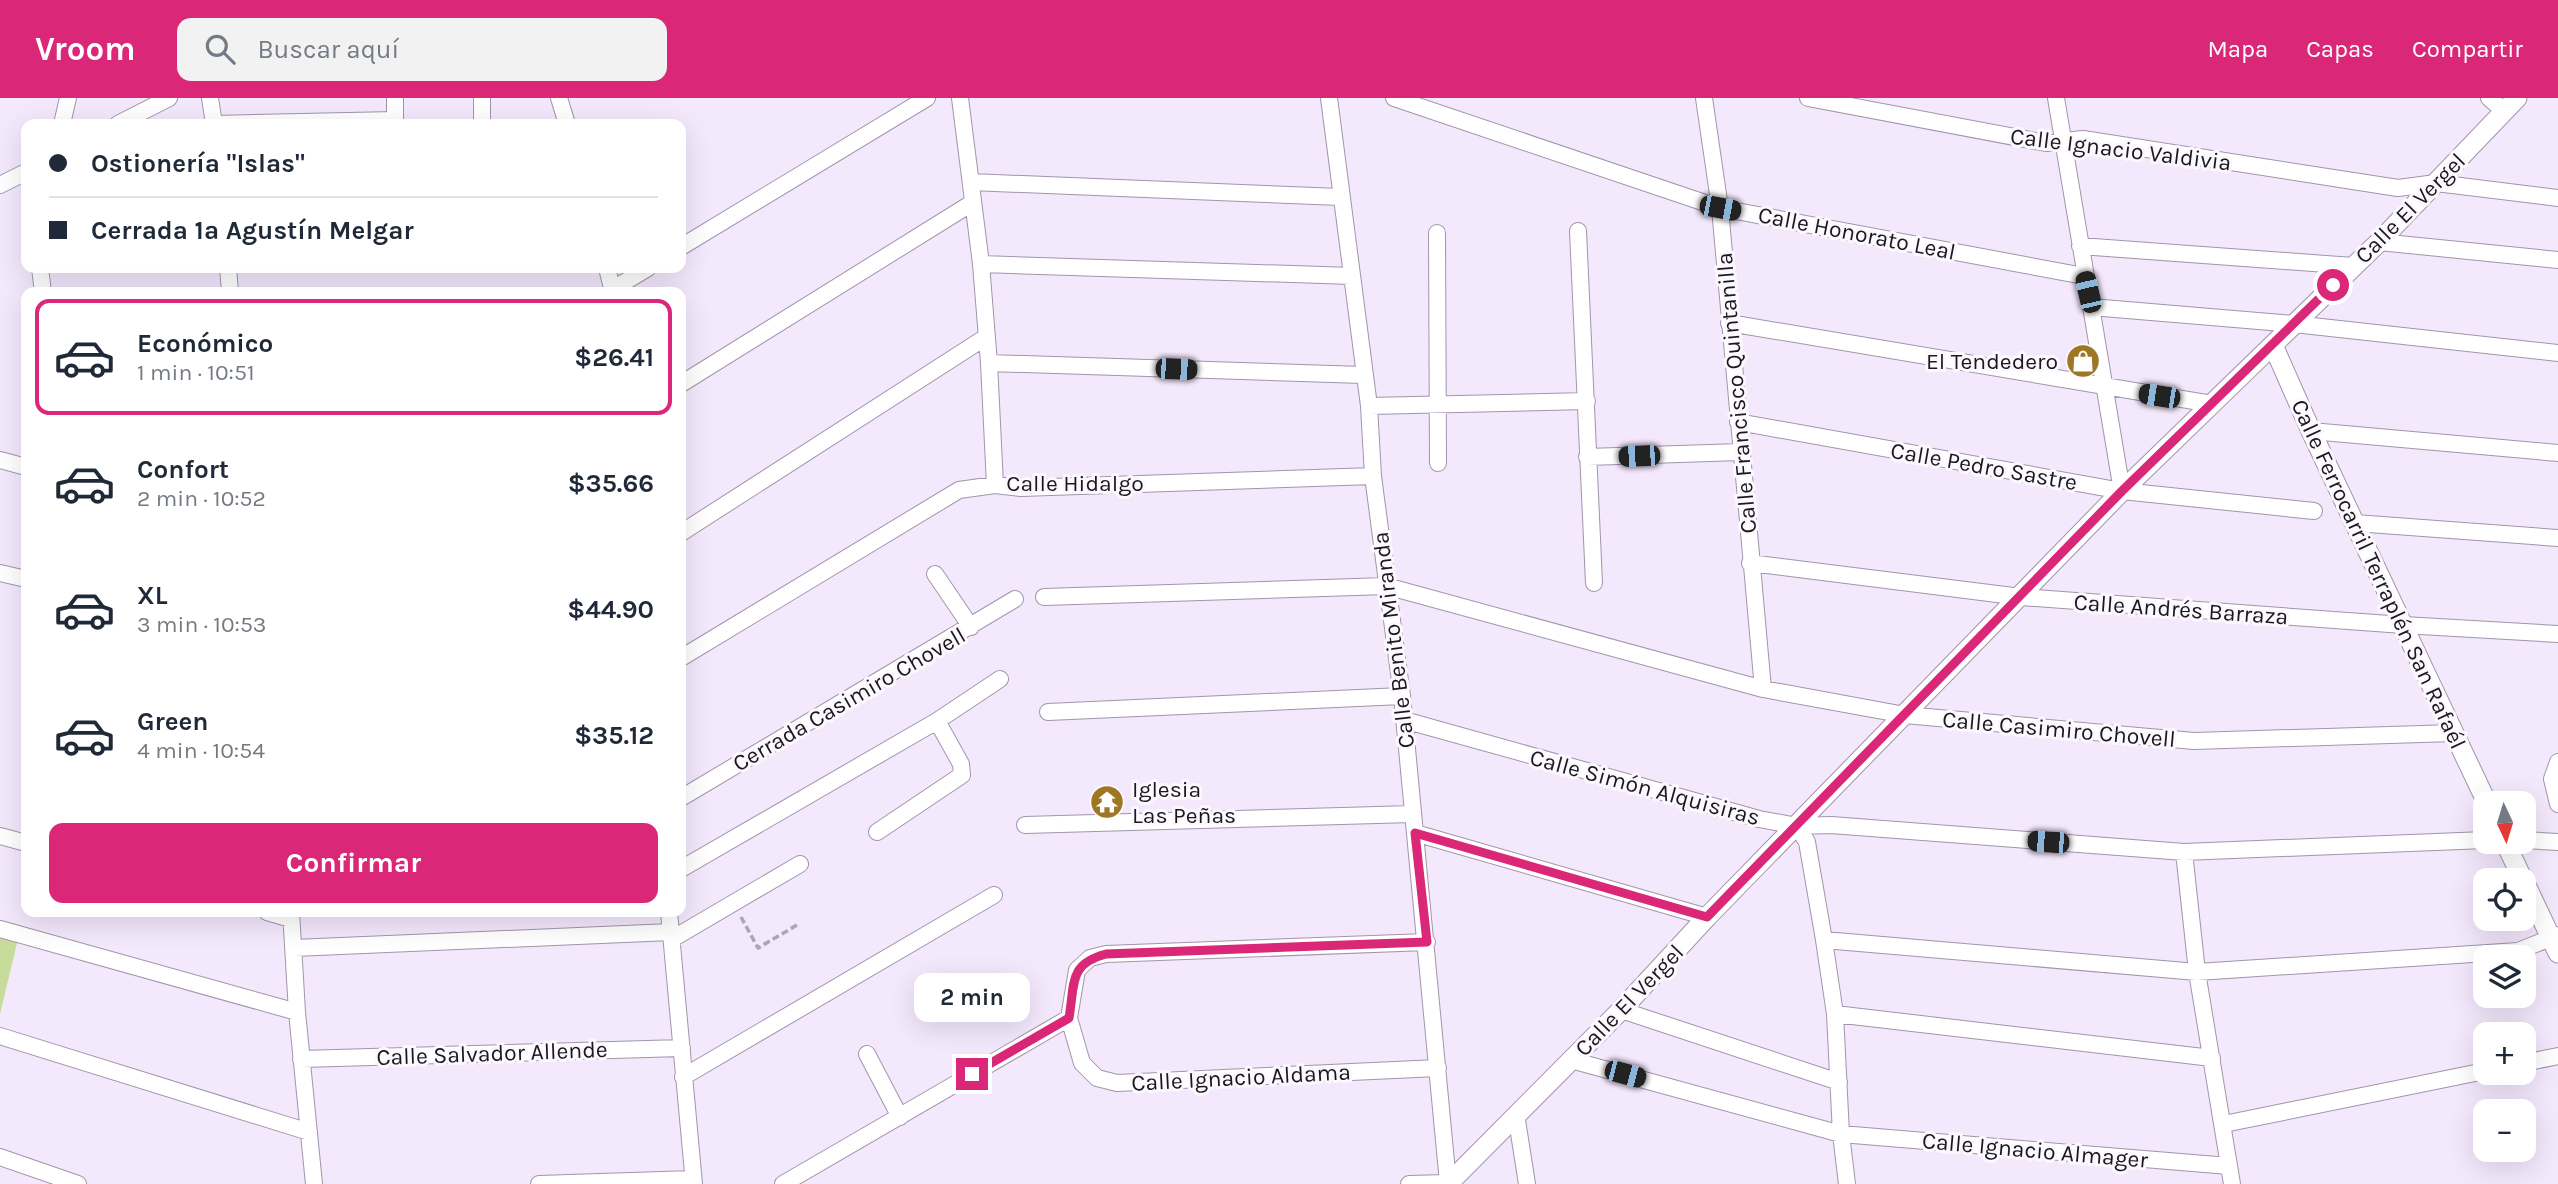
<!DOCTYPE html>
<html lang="es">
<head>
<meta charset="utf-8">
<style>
	:root { --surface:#fff; --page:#f2f2f3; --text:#1f2937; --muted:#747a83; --line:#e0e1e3; --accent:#db2777 }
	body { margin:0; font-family:Karla,sans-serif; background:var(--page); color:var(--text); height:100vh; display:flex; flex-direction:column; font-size:26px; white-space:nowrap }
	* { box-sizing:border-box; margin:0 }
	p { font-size:23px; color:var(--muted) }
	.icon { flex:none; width:38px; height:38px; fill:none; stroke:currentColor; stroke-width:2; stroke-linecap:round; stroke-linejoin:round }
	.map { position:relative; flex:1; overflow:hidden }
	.side { position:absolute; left:21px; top:189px; width:665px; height:630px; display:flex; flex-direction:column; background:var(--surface); border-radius:14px; box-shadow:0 7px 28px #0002 }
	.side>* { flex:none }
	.hud { position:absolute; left:21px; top:21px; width:665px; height:154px; border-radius:14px; box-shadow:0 7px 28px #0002; display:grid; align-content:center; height:154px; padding:0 28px; background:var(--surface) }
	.needle { width:46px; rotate:176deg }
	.buttons { position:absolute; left:2473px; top:693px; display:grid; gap:14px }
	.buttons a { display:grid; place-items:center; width:63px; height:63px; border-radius:14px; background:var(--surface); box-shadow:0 7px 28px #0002; font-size:35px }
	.end { position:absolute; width:32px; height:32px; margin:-16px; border:9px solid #db2777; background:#fff; box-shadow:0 0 0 4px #fff }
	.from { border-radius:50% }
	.bubble { position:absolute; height:49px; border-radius:14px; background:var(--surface); box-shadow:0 7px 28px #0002; font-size:23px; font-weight:700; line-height:49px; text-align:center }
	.car { position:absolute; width:21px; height:42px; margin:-21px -10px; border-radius:9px; box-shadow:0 0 5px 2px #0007; background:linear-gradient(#222 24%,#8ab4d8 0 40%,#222 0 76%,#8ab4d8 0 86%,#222 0) }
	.hud b { display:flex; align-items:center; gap:24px; height:66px; font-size:26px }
	.hud b+b { border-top:2px solid var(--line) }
	.hud i { width:18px; height:18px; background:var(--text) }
	ul { padding:12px 0 0; list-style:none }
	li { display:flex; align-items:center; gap:21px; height:116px; margin:0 14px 10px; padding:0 14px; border:4px solid transparent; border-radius:14px }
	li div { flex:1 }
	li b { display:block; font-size:26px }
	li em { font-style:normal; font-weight:700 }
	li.current { border-color:var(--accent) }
	li>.icon { width:63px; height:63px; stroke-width:1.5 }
	.primary-button { display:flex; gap:14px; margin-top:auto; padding:14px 28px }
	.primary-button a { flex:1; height:80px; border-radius:14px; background:var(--accent); color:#fff; font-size:28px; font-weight:700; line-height:80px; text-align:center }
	header { display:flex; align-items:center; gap:42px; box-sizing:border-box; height:98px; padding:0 35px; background:var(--accent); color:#fff }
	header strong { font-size:33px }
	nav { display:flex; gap:38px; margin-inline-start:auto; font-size:24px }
	.search { width:490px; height:63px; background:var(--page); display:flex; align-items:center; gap:18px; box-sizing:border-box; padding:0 24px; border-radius:14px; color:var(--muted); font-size:26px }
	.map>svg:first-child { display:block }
</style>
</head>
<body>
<header>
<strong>Vroom</strong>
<div class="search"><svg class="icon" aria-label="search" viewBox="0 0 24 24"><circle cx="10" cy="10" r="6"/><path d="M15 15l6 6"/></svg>Buscar aquí</div>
<nav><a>Mapa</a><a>Capas</a><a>Compartir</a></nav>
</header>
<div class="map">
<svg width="2558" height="1086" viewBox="0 0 2558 1086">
	<rect width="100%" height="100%" fill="#f4e8fc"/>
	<path fill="#c7db9a" d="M0,838l18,3 -18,75z"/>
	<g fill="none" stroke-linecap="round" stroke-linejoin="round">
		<g stroke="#a394ab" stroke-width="18">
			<path id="minor" d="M210,0l4,26
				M395,0v26
				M482,0v26
				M559,0l8,26
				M960,0l21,166 8,99 6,122
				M1329,0l40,308 4,70 29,220 46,487 -39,1
				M1394,0l326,110 364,68
				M1704,0l16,110 43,481
				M1808,0l238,45 37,-4 315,49 38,-5 122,15
				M2056,0l66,393
				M2489,0l15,13
				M62,26l6,-26
				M118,26l51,-26
				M214,26l181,-4
				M971,84l369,15
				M0,87l26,-13
				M1578,133l16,352
				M1437,135l1,230
				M2379,144l179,18
				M2080,148l273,20
				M681,149l246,-149
				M981,166l371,12
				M40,170l3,24
				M228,170l2,24
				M607,170l6,24
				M613,191l35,-21
				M2091,209l203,17 264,29
				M1729,225l483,81
				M989,265l374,12
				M681,286l291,-181
				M1369,308l218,-5
				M1738,324l384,69 192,20
				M2311,333l247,22
				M1587,359l154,-5
				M0,362l26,7
				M2355,425l203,15
				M681,435l305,-196
				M1750,465l271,34 382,28 155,9
				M0,475l26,6
				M935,476l36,53
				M1044,499l342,-11 377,103 142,26 289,26 260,-8
				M681,560l278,-168 36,-5 26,3 352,-12
				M1048,614l354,-16
				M1404,622l355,99 38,7 34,-1 353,27 301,-12
				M2558,664l-6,17 6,25
				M681,700l334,-199
				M1025,727l388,-11
				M1797,728l10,16 17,98 11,74 6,120 6,50
				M877,734l85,-57 -1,-11 -24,-43
				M1415,735l292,84
				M0,738l26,7
				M2524,742l34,2
				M2184,754l13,120 35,212
				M681,771l256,-148 63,-42
				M267,814l24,7
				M291,814l6,100 17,172
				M669,814l25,272
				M0,831l297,83
				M672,841l128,-75
				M1824,842l373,32 321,-21 40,-16
				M1427,844l-321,12 -16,4 -13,12 -8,48 13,45 15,15 20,5 321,-15
				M294,850l377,-16
				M1621,912l218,72
				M1835,916l377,44
				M0,938l309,96
				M867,956l33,63
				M301,961l381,-11
				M1571,962l270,74 388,32
				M2524,965l34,-7
				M683,979l311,-182
				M1516,1016l11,70
				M2224,1026l261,-53
				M0,1059l78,27
				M539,1086l154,-5
				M783,1086l286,-166"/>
		</g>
		<g stroke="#a394ab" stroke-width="21">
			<path id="tertiary" d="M2273,247l38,86 176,372
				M2505,744l18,38
				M2524,783l34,72
				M1448,1086l173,-174 86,-93 415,-426 257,-249 138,-144"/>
		</g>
		<path stroke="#aea4b4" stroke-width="3.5" stroke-dasharray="7 3.5" stroke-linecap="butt" d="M741,819l17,31 39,-23"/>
		<use href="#minor" stroke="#fff" stroke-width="16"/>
		<use href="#tertiary" stroke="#fff" stroke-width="19"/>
	</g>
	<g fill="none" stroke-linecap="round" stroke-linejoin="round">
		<path stroke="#db2777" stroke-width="9" d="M972,976l97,-56c6,-34 -1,-54 37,-64l321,-12 -12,-109 292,84 415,-426 211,-206"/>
	</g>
	<defs>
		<g id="shop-disc" transform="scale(1.75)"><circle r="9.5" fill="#9d7724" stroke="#fcf9fe"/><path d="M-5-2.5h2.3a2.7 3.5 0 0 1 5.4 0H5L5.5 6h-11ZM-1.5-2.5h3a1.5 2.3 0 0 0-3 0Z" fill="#fff"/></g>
		<g id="temple-disc" transform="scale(1.75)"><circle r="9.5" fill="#9d7724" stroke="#fcf9fe"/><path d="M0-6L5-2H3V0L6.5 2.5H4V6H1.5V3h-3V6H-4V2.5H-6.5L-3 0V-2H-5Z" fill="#fff"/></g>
	</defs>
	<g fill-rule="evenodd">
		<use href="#shop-disc" x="2083" y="263"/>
		<use href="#temple-disc" x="1107" y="704"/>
	</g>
	<g text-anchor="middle" stroke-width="6" stroke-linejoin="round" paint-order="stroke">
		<g font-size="23" fill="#1c171f" stroke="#fcf9fe">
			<text transform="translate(2121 51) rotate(7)" y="8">Calle Ignacio Valdivia</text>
			<text transform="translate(2410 110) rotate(-45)" y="8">Calle El Vergel</text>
			<text transform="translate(1857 135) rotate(11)" y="8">Calle Honorato Leal</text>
			<text transform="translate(1736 295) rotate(-95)" y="8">Calle Francisco Quintanilla</text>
			<text transform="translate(1984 368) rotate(10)" y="8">Calle Pedro Sastre</text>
			<text x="1075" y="393">Calle Hidalgo</text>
			<text transform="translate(2379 476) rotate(65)" y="8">Calle Ferrocarril Terraplén San Rafaél</text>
			<text transform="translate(2181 511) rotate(4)" y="8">Calle Andrés Barraza</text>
			<text transform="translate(1393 542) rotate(-97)" y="8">Calle Benito Miranda</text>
			<text transform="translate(849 601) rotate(-30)" y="8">Cerrada Casimiro Chovell</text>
			<text transform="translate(2059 631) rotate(5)" y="8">Calle Casimiro Chovell</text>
			<text transform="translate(1645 689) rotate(15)" y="8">Calle Simón Alquisiras</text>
			<text transform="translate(1629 902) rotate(-46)" y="8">Calle El Vergel</text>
			<text transform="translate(492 955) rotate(-2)" y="8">Calle Salvador Allende</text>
			<text transform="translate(1241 979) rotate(-3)" y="8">Calle Ignacio Aldama</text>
			<text transform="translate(2035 1052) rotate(5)" y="8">Calle Ignacio Almager</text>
		</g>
		<g font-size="23" fill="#1c171f" stroke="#fcf9fe" text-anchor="end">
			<text x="2058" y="271">El Tendedero</text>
			<text x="1132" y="699" text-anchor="start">Iglesia<tspan x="1132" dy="26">Las Peñas</tspan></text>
		</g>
	</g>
</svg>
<div class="buttons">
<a><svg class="needle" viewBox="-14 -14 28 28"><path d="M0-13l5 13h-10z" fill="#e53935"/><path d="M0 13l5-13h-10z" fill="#747a83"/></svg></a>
<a><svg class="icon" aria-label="locate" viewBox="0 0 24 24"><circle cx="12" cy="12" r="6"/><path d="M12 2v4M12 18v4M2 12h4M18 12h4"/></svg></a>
<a><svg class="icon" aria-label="layers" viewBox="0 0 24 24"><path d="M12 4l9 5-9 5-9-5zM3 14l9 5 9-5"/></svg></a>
<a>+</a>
<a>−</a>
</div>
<i class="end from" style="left:2333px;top:187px"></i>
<i class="end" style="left:972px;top:976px"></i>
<div class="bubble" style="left:914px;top:875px;width:116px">2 min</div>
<i class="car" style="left:1720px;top:110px;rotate:101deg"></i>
<i class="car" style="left:2088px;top:194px;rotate:347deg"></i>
<i class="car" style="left:1176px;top:271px;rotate:92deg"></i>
<i class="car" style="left:2159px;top:298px;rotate:279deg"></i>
<i class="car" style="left:1639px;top:358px;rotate:268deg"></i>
<i class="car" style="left:2048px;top:744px;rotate:274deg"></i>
<i class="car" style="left:1625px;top:976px;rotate:105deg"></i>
<div class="hud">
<b><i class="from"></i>Ostionería &quot;Islas&quot;</b>
<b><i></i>Cerrada 1ª Agustín Melgar</b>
</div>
<section class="side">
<ul>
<li class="current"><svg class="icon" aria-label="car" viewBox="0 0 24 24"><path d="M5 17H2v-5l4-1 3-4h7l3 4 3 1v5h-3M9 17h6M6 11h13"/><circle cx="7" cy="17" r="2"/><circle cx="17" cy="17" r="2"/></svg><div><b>Económico</b><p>1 min · 10:51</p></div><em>$26.41</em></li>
<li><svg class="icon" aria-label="car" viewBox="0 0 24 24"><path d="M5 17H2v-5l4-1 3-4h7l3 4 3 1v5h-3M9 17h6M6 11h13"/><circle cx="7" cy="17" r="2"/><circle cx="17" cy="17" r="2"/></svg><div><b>Confort</b><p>2 min · 10:52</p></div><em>$35.66</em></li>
<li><svg class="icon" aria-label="car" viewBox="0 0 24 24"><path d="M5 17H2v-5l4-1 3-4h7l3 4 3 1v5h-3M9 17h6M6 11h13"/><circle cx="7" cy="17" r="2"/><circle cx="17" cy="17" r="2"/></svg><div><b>XL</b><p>3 min · 10:53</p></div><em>$44.90</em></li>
<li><svg class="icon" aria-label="car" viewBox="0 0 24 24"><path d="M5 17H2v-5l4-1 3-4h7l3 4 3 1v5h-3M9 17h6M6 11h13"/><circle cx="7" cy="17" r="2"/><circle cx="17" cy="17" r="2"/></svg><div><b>Green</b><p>4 min · 10:54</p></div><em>$35.12</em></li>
</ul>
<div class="primary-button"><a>Confirmar</a></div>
</section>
</div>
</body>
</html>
